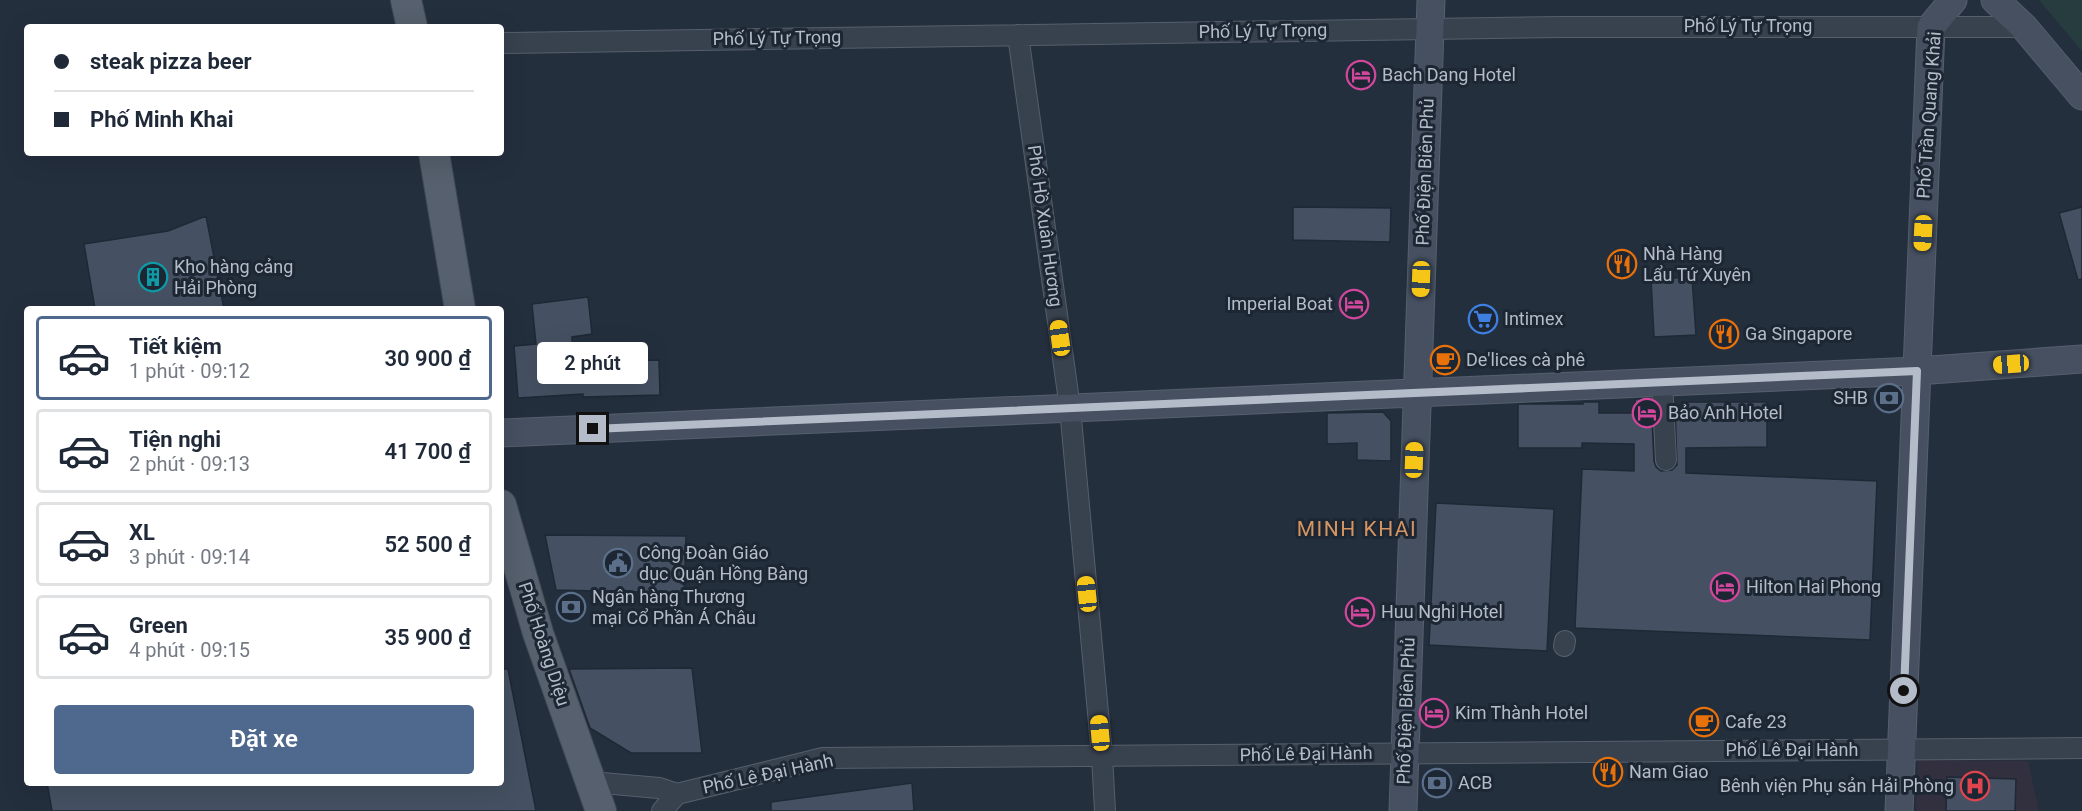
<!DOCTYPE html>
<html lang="vi">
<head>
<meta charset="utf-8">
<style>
	:root { --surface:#fff; --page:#f2f2f3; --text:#1f2937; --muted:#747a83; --line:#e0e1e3; --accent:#4f688e }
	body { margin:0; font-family:Roboto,sans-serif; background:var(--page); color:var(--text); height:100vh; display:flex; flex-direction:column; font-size:22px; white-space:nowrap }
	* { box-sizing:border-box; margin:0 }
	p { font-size:20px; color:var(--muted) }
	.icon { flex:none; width:33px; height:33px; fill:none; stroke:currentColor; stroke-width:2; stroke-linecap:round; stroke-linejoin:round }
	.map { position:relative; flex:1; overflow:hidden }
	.sheet { position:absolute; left:24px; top:306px; width:480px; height:480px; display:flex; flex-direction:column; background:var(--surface); border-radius:6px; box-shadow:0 6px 24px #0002 }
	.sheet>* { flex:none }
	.guide { position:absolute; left:24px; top:24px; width:480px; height:132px; border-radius:6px; box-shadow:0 6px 24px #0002; display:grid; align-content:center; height:132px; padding:0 30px; background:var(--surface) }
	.end { position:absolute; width:27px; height:27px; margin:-14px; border:8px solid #b4bcc9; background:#111; box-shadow:0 0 0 3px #111 }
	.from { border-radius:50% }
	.bubble { position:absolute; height:42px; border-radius:6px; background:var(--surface); box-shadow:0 6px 24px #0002; font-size:20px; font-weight:600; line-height:42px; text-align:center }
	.car { position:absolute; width:18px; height:36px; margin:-18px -9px; border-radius:8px; box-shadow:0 0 4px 2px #0007; background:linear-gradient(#f5c518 24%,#345 0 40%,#f5c518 0 76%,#345 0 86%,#f5c518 0) }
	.guide b { display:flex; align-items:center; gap:21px; height:57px; font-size:22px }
	.guide b+b { border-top:2px solid var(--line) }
	.guide i { width:15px; height:15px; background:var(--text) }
	ul { padding:10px 0 0; list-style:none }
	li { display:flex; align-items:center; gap:18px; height:84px; margin:0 12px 9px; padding:0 18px; border:3px solid var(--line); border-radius:6px }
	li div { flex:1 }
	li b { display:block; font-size:22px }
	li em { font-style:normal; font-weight:600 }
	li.selected { border-color:var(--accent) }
	li>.icon { width:54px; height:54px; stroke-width:1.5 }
	.action { display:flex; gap:12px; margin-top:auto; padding:12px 30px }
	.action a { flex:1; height:69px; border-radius:6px; background:var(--accent); color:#fff; font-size:24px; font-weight:600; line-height:69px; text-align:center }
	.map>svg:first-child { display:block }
</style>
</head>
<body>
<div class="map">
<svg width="2082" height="811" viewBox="0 0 2082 811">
	<rect width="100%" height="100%" fill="#242f3e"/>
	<path fill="#32303f" d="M1918,760l110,1 11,50h-123z"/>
	<path fill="#263c3f" d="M2039,0h43v51z"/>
	<path fill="#455162" stroke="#1f2835" stroke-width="1.5" d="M1293,207l98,1 -1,34 -97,-2z
		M2082,207v72l-4,1 -19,-67z
		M206,216l18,93h-129l-11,-65 84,-13z
		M1692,277l4,58 -42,2 -3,-58z
		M588,297l4,37 -20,3 1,25 86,-2 1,35 -77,2v-3l-65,4 -4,-52 22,-2 -4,-40z
		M1635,399h16l3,62 2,6 5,4 11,-1 5,-5 -2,-59h12v-4h80v45l-81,1v25l191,8 -7,159 -295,-12 7,-159 52,2v-27l-52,-1v5h-64v-44h65v-2h16v11h36z
		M1383,412l8,9v40l-34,-1v-17l-30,1v-31z
		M1436,503l118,6 -7,142 -118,-6z
		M545,535l141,1 -2,57 -128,-3z
		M692,668l10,85h-71l-41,-25 -21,-59z
		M501,669h7l28,142h-484l-5,-28h454z
		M1947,777l69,2 -1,32h-69z
		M912,783l2,28h-143v-9z"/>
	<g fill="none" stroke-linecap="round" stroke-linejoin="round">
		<g stroke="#565f6c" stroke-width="22">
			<path id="street" d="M1018,35l52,373 32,348 3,55
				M501,43l1061,-16h462
				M1662,382l4,78
				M1564,646l1,-5
				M591,782l68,6 18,6 146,-36 1259,-10
				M662,811l15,-17"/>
		</g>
		<g stroke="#565f6c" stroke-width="29">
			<path id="secondary" d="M1995,0l29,27 58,69
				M501,433l1416,-62 165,-12
				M1403,811l28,-811
				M1899,811l32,-784 22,-27"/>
		</g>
		<g stroke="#414a57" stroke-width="32">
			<path id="primary" d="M406,0l6,27
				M434,153l26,156
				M501,505l37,128 63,178"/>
		</g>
		<use href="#street" stroke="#38414e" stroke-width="20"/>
		<use href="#secondary" stroke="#465061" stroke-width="27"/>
		<use href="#primary" stroke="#56606e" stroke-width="30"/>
	</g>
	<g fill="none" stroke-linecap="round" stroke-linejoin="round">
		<path stroke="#b4bcc9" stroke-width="8" d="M593,429l1324,-58 -13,320"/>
	</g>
	<defs>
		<g id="hotel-ring" transform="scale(1.5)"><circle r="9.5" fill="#1d2633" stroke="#d1479c" stroke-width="1.5"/><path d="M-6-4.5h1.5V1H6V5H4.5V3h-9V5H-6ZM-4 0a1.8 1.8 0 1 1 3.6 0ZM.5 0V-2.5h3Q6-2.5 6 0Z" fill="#d1479c"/></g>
		<g id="restaurant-ring" transform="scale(1.5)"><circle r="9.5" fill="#1d2633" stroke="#e8710a" stroke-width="1.5"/><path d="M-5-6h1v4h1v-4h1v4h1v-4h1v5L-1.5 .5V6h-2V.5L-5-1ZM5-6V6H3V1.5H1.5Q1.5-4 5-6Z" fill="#e8710a"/></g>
		<g id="building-ring" transform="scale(1.5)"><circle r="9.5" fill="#1d2633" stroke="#0f9aa8" stroke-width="1.5"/><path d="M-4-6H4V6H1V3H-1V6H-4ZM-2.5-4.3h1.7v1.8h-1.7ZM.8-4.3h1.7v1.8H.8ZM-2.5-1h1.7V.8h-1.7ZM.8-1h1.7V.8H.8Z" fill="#0f9aa8"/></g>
		<g id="supermarket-ring" transform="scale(1.5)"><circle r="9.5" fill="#1d2633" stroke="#3f7fe0" stroke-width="1.5"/><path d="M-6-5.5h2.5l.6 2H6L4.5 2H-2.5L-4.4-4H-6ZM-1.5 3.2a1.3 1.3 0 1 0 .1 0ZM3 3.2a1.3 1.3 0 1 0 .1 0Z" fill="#3f7fe0"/></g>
		<g id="cafe-ring" transform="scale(1.5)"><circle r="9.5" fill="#1d2633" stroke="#e8710a" stroke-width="1.5"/><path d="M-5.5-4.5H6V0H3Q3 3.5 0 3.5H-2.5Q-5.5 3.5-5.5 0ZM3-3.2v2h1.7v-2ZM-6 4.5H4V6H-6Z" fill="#e8710a"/></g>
		<g id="bank-ring" transform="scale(1.5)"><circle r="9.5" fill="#1d2633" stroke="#5c6f8a" stroke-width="1.5"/><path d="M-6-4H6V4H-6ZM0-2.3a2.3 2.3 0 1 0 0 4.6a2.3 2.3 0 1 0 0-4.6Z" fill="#5c6f8a"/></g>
		<g id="civic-ring" transform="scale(1.5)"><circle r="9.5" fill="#1d2633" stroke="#5c6f8a" stroke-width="1.5"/><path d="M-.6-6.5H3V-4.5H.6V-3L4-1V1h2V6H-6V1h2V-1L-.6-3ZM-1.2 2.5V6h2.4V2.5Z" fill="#5c6f8a"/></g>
		<g id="hospital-ring" transform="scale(1.5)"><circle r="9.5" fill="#1d2633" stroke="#e0444e" stroke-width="1.5"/><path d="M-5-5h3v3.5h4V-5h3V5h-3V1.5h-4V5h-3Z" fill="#e0444e"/></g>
	</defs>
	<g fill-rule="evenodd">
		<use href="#hotel-ring" x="1361" y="75"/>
		<use href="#restaurant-ring" x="1622" y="264"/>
		<use href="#building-ring" x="153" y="277"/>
		<use href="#hotel-ring" x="1354" y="304"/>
		<use href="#supermarket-ring" x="1483" y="319"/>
		<use href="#restaurant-ring" x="1724" y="334"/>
		<use href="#cafe-ring" x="1445" y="360"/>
		<use href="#bank-ring" x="1889" y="398"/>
		<use href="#hotel-ring" x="1647" y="413"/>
		<use href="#civic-ring" x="618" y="563"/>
		<use href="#hotel-ring" x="1725" y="587"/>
		<use href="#bank-ring" x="571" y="607"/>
		<use href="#hotel-ring" x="1360" y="612"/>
		<use href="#hotel-ring" x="1434" y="713"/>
		<use href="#cafe-ring" x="1704" y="722"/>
		<use href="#restaurant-ring" x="1608" y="772"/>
		<use href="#bank-ring" x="1437" y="783"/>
		<use href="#hospital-ring" x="1975" y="786"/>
	</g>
	<g text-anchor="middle" stroke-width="6" stroke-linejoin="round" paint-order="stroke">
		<g font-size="18" fill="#b4bcc9" stroke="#1d2633">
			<text x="1748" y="32">Phố Lý Tự Trọng</text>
			<text transform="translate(1263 31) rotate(-1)" y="6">Phố Lý Tự Trọng</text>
			<text transform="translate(777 38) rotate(-1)" y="6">Phố Lý Tự Trọng</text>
			<text transform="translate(1929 115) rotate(-86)" y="6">Phố Trần Quang Khải</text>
			<text transform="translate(1425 172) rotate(-88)" y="6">Phố Điện Biên Phủ</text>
			<text transform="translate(1045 226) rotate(82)" y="6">Phố Hồ Xuân Hương</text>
			<text transform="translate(544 644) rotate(72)" y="6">Phố Hoàng Diệu</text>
			<text transform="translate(1406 711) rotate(-88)" y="6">Phố Điện Biên Phủ</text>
			<text x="1792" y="756">Phố Lê Đại Hành</text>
			<text transform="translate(1306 754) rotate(-1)" y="6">Phố Lê Đại Hành</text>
			<text transform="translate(768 774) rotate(-12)" y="6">Phố Lê Đại Hành</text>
		</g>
		<g font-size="18" fill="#b4bcc9" stroke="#1d2633" text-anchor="start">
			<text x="1382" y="81">Bach Dang Hotel</text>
			<text x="1643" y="260">Nhà Hàng<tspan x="1643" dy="21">Lẩu Tứ Xuyên</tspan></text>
			<text x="174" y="273">Kho hàng cảng<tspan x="174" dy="21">Hải Phòng</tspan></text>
			<text x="1333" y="310" text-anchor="end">Imperial Boat</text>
			<text x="1504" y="325">Intimex</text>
			<text x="1745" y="340">Ga Singapore</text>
			<text x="1466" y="366">De'lices cà phê</text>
			<text x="1868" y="404" text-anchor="end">SHB</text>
			<text x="1668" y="419">Bảo Anh Hotel</text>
			<text x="639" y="559">Công Đoàn Giáo<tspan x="639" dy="21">dục Quận Hồng Bàng</tspan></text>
			<text x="1746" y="593">Hilton Hai Phong</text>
			<text x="592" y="603">Ngân hàng Thương<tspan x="592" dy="21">mại Cổ Phần Á Châu</tspan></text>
			<text x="1381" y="618">Huu Nghi Hotel</text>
			<text x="1455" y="719">Kim Thành Hotel</text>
			<text x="1725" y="728">Cafe 23</text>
			<text x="1629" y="778">Nam Giao</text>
			<text x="1458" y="789">ACB</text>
			<text x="1954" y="792" text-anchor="end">Bênh viện Phụ sản Hải Phòng</text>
		</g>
		<g font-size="21" letter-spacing="1.5" fill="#d59563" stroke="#1d2633">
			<text x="1357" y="536">MINH KHAI</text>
		</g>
	</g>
</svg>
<i class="end from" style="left:1904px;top:691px"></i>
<i class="end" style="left:593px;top:429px"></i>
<div class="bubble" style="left:537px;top:342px;width:111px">2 phút</div>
<i class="car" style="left:1923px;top:233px;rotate:183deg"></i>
<i class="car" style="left:1421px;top:279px;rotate:182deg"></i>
<i class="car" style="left:1060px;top:338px;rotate:352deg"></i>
<i class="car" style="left:2011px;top:364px;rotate:266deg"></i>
<i class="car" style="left:1414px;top:460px;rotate:2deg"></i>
<i class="car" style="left:1087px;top:594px;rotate:354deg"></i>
<i class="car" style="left:1100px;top:733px;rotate:355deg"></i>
<div class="guide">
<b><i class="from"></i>steak pizza beer</b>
<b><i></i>Phố Minh Khai</b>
</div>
<section class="sheet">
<ul>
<li class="selected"><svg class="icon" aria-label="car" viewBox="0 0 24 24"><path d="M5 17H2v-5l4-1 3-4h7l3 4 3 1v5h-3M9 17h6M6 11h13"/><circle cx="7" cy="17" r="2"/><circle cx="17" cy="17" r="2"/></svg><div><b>Tiết kiệm</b><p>1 phút · 09:12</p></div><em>30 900 ₫</em></li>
<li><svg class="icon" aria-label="car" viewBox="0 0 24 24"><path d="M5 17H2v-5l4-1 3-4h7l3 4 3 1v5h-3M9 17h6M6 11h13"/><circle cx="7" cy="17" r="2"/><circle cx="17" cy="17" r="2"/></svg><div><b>Tiện nghi</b><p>2 phút · 09:13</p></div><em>41 700 ₫</em></li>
<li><svg class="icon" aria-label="car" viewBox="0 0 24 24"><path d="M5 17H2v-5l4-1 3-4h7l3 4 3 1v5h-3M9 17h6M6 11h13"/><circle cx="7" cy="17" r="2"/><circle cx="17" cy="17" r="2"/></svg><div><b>XL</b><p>3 phút · 09:14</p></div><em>52 500 ₫</em></li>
<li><svg class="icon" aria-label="car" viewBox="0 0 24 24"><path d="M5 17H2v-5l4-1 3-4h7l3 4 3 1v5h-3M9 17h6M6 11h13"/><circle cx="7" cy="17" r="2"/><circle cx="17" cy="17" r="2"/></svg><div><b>Green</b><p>4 phút · 09:15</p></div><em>35 900 ₫</em></li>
</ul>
<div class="action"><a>Đặt xe</a></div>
</section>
</div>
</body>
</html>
